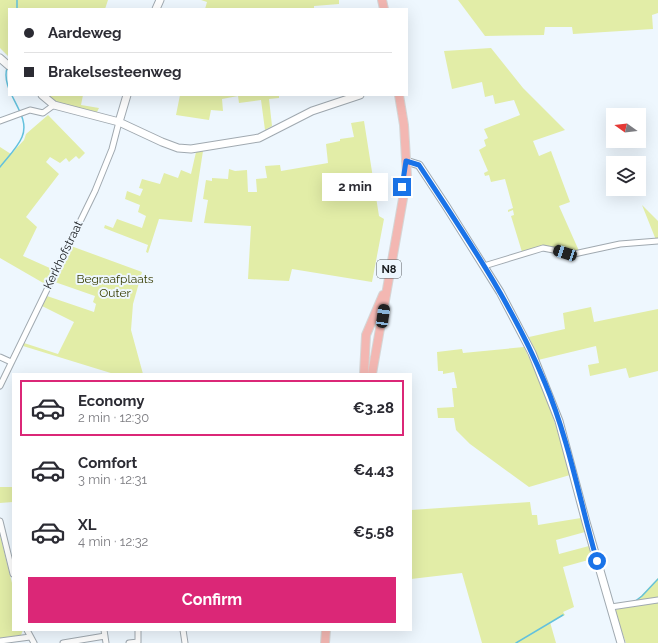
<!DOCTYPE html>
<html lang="en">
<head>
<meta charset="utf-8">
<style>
	:root { --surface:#fff; --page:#f2f2f3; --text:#2b2b33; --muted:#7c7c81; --line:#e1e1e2; --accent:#db2777 }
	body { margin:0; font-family:Raleway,sans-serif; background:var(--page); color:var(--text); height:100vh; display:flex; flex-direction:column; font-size:15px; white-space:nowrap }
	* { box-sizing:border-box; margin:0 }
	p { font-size:13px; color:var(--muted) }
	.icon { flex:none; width:22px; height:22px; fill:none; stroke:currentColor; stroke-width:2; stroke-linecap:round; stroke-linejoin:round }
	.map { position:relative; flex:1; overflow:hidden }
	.sheet { position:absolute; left:12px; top:373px; width:400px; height:258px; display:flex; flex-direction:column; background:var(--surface); border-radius:0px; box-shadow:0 4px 16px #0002 }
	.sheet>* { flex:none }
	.hud { position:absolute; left:8px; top:8px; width:400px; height:88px; border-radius:0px; box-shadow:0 4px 16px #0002; display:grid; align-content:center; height:88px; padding:0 16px; background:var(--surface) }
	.needle { width:26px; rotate:284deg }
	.tools { position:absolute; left:606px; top:108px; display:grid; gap:8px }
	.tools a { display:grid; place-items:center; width:40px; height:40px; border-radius:0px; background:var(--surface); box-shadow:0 4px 16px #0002; font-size:20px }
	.end { position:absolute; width:18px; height:18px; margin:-9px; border:5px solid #1a73e8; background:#fff; box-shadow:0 0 0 2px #fff }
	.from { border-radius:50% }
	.bubble { position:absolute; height:28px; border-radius:0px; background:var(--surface); box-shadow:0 4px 16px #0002; font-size:13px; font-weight:700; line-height:28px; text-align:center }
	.car { position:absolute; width:12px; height:24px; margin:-12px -6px; border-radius:5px; box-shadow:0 0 3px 1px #0007; background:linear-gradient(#222 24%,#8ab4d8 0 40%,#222 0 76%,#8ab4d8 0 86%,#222 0) }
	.hud b { display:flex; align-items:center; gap:14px; height:38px; font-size:15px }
	.hud b+b { border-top:1px solid var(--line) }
	.hud i { width:10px; height:10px; background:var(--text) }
	ul { padding:7px 0 0; list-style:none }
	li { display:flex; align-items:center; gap:12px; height:56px; margin:0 8px 6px; padding:0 8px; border:2px solid transparent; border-radius:0px }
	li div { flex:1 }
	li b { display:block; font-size:15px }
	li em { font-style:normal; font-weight:700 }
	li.active { border-color:var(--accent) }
	li>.icon { width:36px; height:36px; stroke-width:1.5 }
	.button { display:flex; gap:8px; margin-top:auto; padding:8px 16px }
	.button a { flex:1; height:46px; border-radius:0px; background:var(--accent); color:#fff; font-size:16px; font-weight:700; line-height:46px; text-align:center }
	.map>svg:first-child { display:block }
</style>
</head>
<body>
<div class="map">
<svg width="658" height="643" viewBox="0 0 658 643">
	<rect width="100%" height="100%" fill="#eef7fe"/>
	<path fill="#e2eda7" d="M0,0h108l-3,9h-96v48l-9,-9z
		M201,0h138v4l-25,2v3h-109l2,-7z
		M458,0h200v13l-6,2 1,14 -80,5 -1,-7h-27l-1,8 -59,1z
		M491,48l32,40 42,42 -32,11 6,15 12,-5 19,51 -11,4 20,45 -5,2 -26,-7 -26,6 -11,-36 3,-1 -1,-5 -5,2v-2l5,-2 -8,-29 -14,3 -2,-7 -4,1 -1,-3 4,-2 -9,-21 7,-4 -2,-6 4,-2 -4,-9 36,-14 -6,-15 -19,4 -2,-9 -8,2 -3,-15 -30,7 -8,-38z
		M49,95h34l-2,10 18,3 -2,4c-17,-3 -34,-5 -49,-15z
		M180,95h99v3l-10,1 3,27 -7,4 -4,-30 -22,3 -1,-7 -16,3 1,12 -12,-1 -2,10 -33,-5z
		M48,115l37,38 -6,6 -3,-3 -7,6 -3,-4 -6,5 -10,-6 -4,5 13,12 -33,43 11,10 -14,29 29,13 -7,15 -45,-26v-111l11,7 13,-14 2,-6z
		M364,121l15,95 5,3 -12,63 -80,-13 -3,12 -41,-2 3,-53 -47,-3 4,-23 -5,-1 3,-19 6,1v-3l16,1 1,-10 6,2 12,-1 1,22h9l-1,-13 11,-1 -2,-12 15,-1 1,6 47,-8 -2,-19 14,-3v-2l14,-2 -3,-14z
		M203,151l-11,71 -33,-3 -11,34 -2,-1 2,-7 -44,-17 1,-3 8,3 4,-9 25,9 4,-12 -8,-4 2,-7 -15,-6 2,-8 13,5 3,-7 -4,-1 3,-9 18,5 4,-11 14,5 3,-8 10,4 5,-22z
		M642,205l16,16v18l-2,1z
		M71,246l71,26 -9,32 -2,26 12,44h-29l-91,-28 1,-3 34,11 16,-32 -32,-16 5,-10 47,16 2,-8 -3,-2 2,-6 -43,-15z
		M591,307l3,15 64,-13v62l-29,7 -3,-10 -36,8 -2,-11 11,-2 -3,-17 -58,14 -9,-23 36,-8 -2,-16z
		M524,347c21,43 34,82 46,128l-41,12 -59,-43 -14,-14 -2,-12h-16l-1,-10 17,-1 -2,-19h5l-3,-16 -11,2v-3h-5l-1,-19 25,-3 1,4z
		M0,487h13v15l-13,1z
		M530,502l2,13h5l1,10 43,-7 4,14 -29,8 3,14 30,-8 3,13 -29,8 11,40 -11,5 2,3 -15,7 6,21h-74l-20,-70 -51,6v-69z
		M0,535l13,52v43h10l-2,5 -21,3z
		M658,578v19l-22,4z
		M658,601v42h-32l-12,-33z"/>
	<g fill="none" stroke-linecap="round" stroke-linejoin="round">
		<path stroke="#63c1dd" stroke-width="1.5" d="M17,9v-9
			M0,167c7,-9 18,-20 22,-30 10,-23 -22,-45 -15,-69
			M634,602l8,-6 16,-17
			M516,643l47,-28"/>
		<g stroke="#a0a9b0" stroke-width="7">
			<path id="minor" d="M0,121l30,-11 13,3 11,-8
				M484,266l59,-18 31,6 46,-10 38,-3
				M0,357l11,5
				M0,386l95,-195 17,-42 7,-27
				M0,521l13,53
				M611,607l47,-7
				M27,630l7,13
				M104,630l2,13
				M183,630l2,13
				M0,641l30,-4
				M63,643l42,-7
				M129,643l9,-1v-12"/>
		</g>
		<g stroke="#a0a9b0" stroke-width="9">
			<path id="tertiary" d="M156,9l4,-9
				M0,58l9,8
				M42,95l12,10 65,17 43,20 16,6 13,1 68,-11 53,-27 48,-16
				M119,122l8,-27
				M406,161l13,4 27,41 54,86 32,61 27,68 27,101 35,121"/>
		</g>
		<g stroke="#d5d6d6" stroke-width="10">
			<path id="primary" d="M382,0l2,9
				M364,374l2,-39 17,-40
				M372,374l35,-198 -3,-51 -5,-30
				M325,643l1,-13"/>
		</g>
		<use href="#minor" stroke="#fff" stroke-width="5"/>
		<use href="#tertiary" stroke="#fff" stroke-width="7"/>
		<use href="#primary" stroke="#f3b7b2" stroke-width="8"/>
	</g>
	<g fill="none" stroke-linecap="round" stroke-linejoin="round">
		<path stroke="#1a73e8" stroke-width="5" d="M402,187l4,-26 13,4c46,70 94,140 126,218 24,57 35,119 52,178"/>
	</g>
	<g text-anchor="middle" stroke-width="4" stroke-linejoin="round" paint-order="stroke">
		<rect fill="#eef7fe" stroke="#585d61" stroke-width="1" x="377" y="260" width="24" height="18" rx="3"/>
		<g font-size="11" font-weight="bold" fill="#181b1e">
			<text x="389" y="273">N8</text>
		</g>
		<g font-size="12" fill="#181b1e" stroke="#eef7fe">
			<text transform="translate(63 255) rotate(-64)" y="4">Kerkhofstraat</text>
		</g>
		<g font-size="12" fill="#373d02" stroke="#eef7fe">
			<text x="115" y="283">Begraafplaats<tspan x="115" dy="14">Outer</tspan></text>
		</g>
	</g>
</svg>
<div class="tools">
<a><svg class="needle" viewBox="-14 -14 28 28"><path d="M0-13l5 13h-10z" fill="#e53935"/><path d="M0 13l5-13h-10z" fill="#7c7c81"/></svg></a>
<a><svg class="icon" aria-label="layers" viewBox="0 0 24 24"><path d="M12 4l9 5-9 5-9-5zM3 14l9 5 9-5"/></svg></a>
</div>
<i class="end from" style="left:597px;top:561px"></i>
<i class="end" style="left:402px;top:187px"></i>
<div class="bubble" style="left:322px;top:173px;width:66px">2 min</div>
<i class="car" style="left:565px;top:253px;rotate:288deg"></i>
<i class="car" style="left:383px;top:316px;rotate:8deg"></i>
<div class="hud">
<b><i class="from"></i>Aardeweg</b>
<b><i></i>Brakelsesteenweg</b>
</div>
<section class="sheet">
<ul>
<li class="active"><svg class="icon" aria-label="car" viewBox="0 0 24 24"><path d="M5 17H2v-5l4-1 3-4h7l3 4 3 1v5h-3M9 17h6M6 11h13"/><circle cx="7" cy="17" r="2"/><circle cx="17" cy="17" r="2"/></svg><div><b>Economy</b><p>2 min · 12:30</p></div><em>€3.28</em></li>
<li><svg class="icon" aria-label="car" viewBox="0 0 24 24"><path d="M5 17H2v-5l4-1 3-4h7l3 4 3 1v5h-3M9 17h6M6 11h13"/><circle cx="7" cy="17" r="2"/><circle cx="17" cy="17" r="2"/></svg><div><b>Comfort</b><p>3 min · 12:31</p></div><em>€4.43</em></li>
<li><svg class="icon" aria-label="car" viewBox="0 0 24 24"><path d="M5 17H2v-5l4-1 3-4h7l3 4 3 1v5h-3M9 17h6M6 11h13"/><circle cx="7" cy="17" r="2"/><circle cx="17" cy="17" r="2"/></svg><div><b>XL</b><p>4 min · 12:32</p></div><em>€5.58</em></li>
</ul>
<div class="button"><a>Confirm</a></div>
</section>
</div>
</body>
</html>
